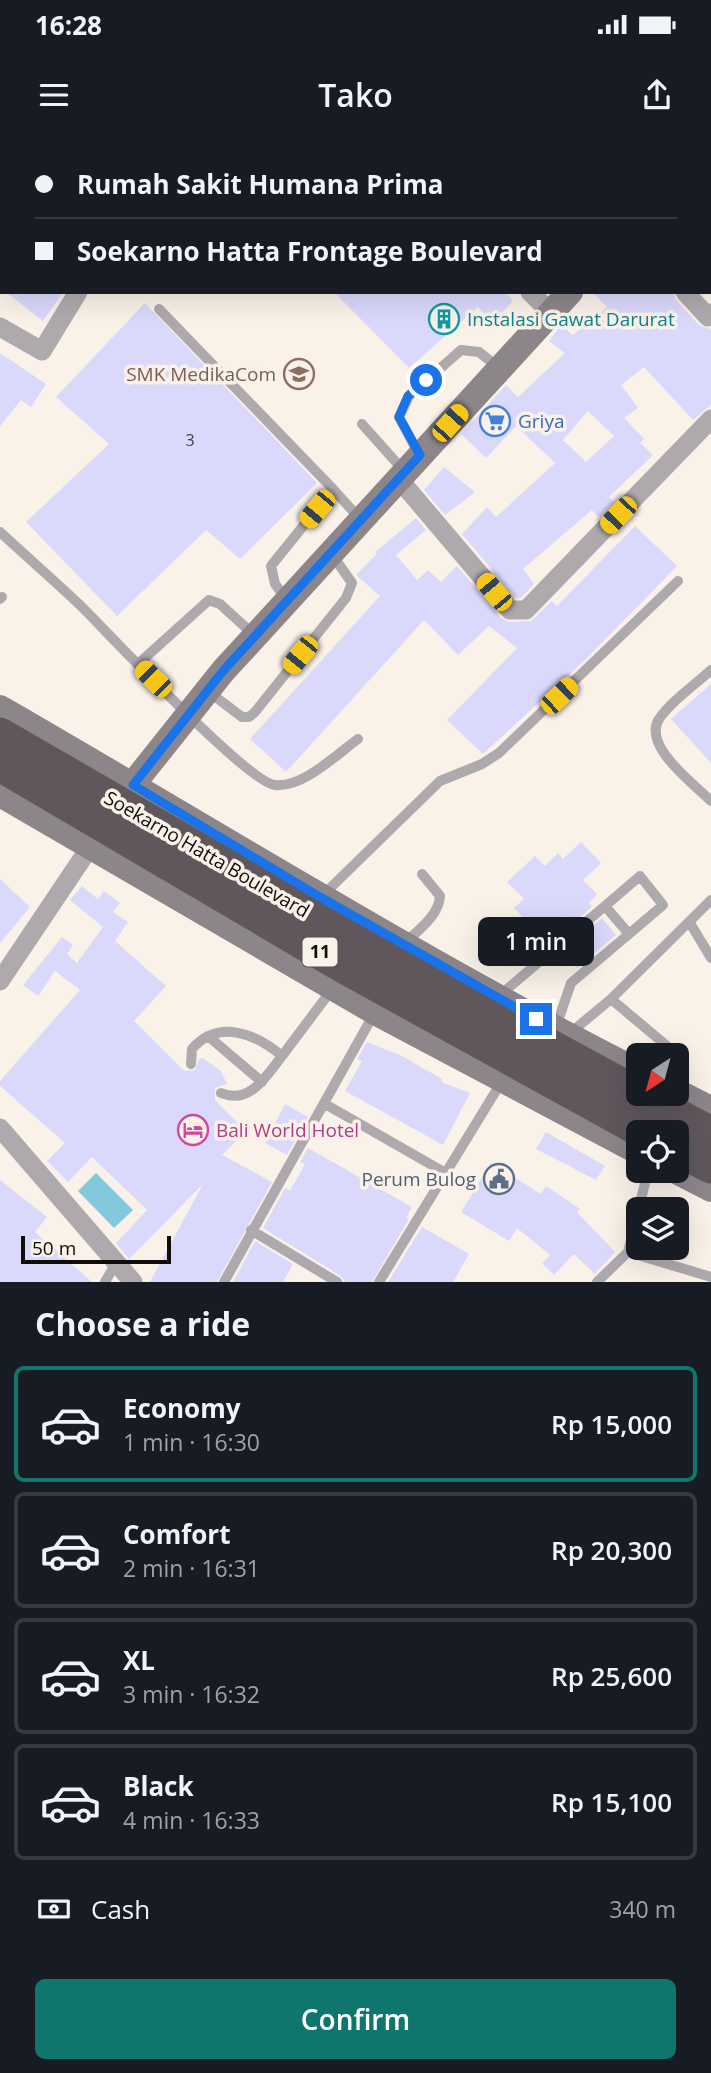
<!DOCTYPE html>
<html lang="en">
<head>
<meta charset="utf-8">
<style>
	:root { --surface:#171b24; --page:#242831; --text:#f1f3f6; --muted:#9ea1a6; --line:#363941; --accent:#0f766e }
	body { margin:0; font-family:"Open Sans",sans-serif; background:var(--page); color:var(--text); height:100vh; display:flex; flex-direction:column; font-size:26px; white-space:nowrap }
	* { box-sizing:border-box; margin:0 }
	p { font-size:23px; color:var(--muted) }
	.icon { flex:none; width:38px; height:38px; fill:none; stroke:currentColor; stroke-width:2; stroke-linecap:round; stroke-linejoin:round }
	.map { position:relative; height:1142px; overflow:hidden }
	.drawer { display:flex; flex-direction:column; background:var(--surface); flex:1 }
	.drawer>* { flex:none }
	.top-card { position:absolute; left:0px; top:0px; width:712px; height:154px; box-shadow:0 7px 28px #0002; display:grid; align-content:center; height:154px; padding:0 35px; background:var(--surface) }
	.needle { width:46px; rotate:216deg }
	.tools { position:absolute; left:626px; top:903px; display:grid; gap:14px }
	.tools a { display:grid; place-items:center; width:63px; height:63px; border-radius:10px; background:var(--surface); box-shadow:0 7px 28px #0002; font-size:35px }
	.scale { position:absolute; left:21px; bottom:18px; width:150px; box-sizing:border-box; padding-left:7px; border:4px solid #0f0c0a; border-top:0; font-size:19px; line-height:24px; white-space:nowrap; color:#0f0c0a; -webkit-text-stroke:5px #faf1e9; paint-order:stroke }
	.end { position:absolute; width:32px; height:32px; margin:-16px; border:9px solid #1a73e8; background:#fff; box-shadow:0 0 0 4px #fff }
	.from { border-radius:50% }
	.bubble { position:absolute; height:49px; border-radius:10px; background:var(--surface); box-shadow:0 7px 28px #0002; font-size:23px; font-weight:600; line-height:49px; text-align:center }
	.car { position:absolute; width:21px; height:42px; margin:-21px -10px; border-radius:9px; box-shadow:0 0 5px 2px #0007; background:linear-gradient(#f5c518 24%,#345 0 40%,#f5c518 0 76%,#345 0 86%,#f5c518 0) }
	.top-card b { display:flex; align-items:center; gap:24px; height:66px; font-size:26px }
	.top-card b+b { border-top:2px solid var(--line) }
	.top-card i { width:18px; height:18px; background:var(--text) }
	ul { padding:0; list-style:none }
	li { display:flex; align-items:center; gap:21px; height:116px; margin:0 14px 10px; padding:0 21px; border:4px solid var(--line); border-radius:10px }
	li div { flex:1 }
	li b { display:block; font-size:26px }
	li em { font-style:normal; font-weight:600 }
	li.active { border-color:var(--accent) }
	li>.icon { width:63px; height:63px; stroke-width:1.5 }
	h2 { padding:0 35px; font-size:32px; line-height:84px }
	.pay { display:flex; align-items:center; gap:18px; height:77px; padding:0 35px; font-size:26px }
	.pay p { margin-inline-start:auto }
	.action { display:flex; gap:14px; margin-top:auto; padding:14px 35px }
	.action a { flex:1; height:80px; border-radius:10px; background:var(--accent); color:#fff; font-size:28px; font-weight:600; line-height:80px; text-align:center }
	.status { display:flex; justify-content:space-between; align-items:center; height:49px; padding:0 35px; background:var(--surface); direction:ltr }
	.status svg { height:19px; fill:currentColor }
	header { display:flex; justify-content:space-between; align-items:center; height:91px; padding:0 35px; background:var(--surface); font-size:32px; font-weight:600 }
	.map>svg:first-child { display:block }
</style>
</head>
<body>
<div class="status"><b>16:28</b><svg viewBox="0 0 49 12"><path d="M0 12V9h3v3zM5 12V6h3v6zM10 12V3h3v9zM15 12V0h3v12zM26 1h20v11H26zM47 4h2v5h-2z"/></svg></div>
<header><svg class="icon" aria-label="menu" viewBox="0 0 24 24"><path d="M4 6h16M4 12h16M4 18h16"/></svg>Tako<svg class="icon" aria-label="share" viewBox="0 0 24 24"><path d="M12 15V3M7 8l5-5 5 5M5 13v7h14v-7"/></svg></header>
<div class="map">
<svg width="711" height="1142" viewBox="0 0 711 1142">
	<rect width="100%" height="100%" fill="#faf1e9"/>
	<path fill="#82c9dd" d="M96,1033l37,37 -19,18 -36,-37z"/>
	<path fill="#dbd9fb" fill-rule="evenodd" d="M6,152h57l-20,29z
		M334,152h171l8,9 -21,21 -14,-15 -69,61z
		M592,152h81l3,8 23,25 12,4v76l-18,15 -49,-53 -23,18 17,23 -14,10 20,21 -4,4 13,12 -44,42 5,5 -16,15 -6,-7 -69,59 11,15 -13,14h-5l-54,-64 25,-27 9,10 59,-54 -39,-37 -30,32 -25,-24 45,-49 12,12 47,-44 -16,-12 12,-16 12,10 34,-28zM588,271l26,25 -28,26 -23,-22z
		M145,163l172,180 -77,76 -34,-29 -89,86 -91,-94 83,-78 -53,-47z
		M0,213l46,31 -15,23 -10,-7 -21,26z
		M444,327l31,25 -30,23 -21,-25z
		M416,378l10,12 -30,25 21,25 11,-10 13,12 16,-16 44,52 8,4 22,-1 21,-20 5,5 78,-80 42,40 -91,93 -103,95 -36,-34 70,-72 -28,-22 -31,29 -34,-35 -138,152 -36,-33 130,-143 -24,-21 21,-21 -2,-2z
		M711,544v79l-40,-44z
		M581,702l20,21 -18,17 14,14 -8,9 3,4 -39,33 -11,-12 -4,5 -24,-25 10,-9 -17,-17 28,-26 10,10 13,-13 5,6z
		M0,739l30,28 -30,36z
		M82,746l16,13 6,-8 16,12 -7,9 15,10 -13,19 51,45 -32,35 50,50 11,-1 4,-11 4,-1 18,13 6,13 -12,4v12l31,31 -24,24 50,27 -55,100h-67l53,-98 -74,75 -13,-16 31,-33 -55,-53 -24,25 -21,-21 18,-18 -65,-57v-5l80,-91 -25,-19 -17,25 -15,-11 39,-48 11,8 -6,9 10,9 26,-36 -33,-27z
		M602,778l14,17 -39,33 -14,-17z
		M367,902l35,14 40,23 -1,3 29,11 -27,52 -98,-54 17,-30 -5,-2z
		M285,964l23,13 -21,38 -22,-12z
		M546,992l59,34 -9,14 -60,-31z
		M308,1008l104,59 -6,11 3,1 -37,63h-27l-4,-6 -78,-48 22,-40 5,3 15,-27 -5,-2z
		M491,1023l50,31 5,-8 34,23 -3,3 38,40 -20,22 -21,-20 -20,21 -12,-12 8,-8 -33,-27 -8,13 -48,-29z
		M0,1040l47,37 -12,15 57,50h-92z
		M422,1087l47,27 -16,28h-65z
		M255,1101l38,23 -10,18h-50z"/>
	<g fill="none" stroke-linecap="round" stroke-linejoin="round">
		<path stroke="#aea9ad" stroke-width="10" d="M611,0l2,2
			M159,169l174,180
			M362,284l42,47
			M419,315l-20,-38 10,-21 52,-46 18,2 20,16
			M0,392c28,26 56,50 83,76 29,29 164,174 192,177 28,3 62,-31 83,-46
			M0,459l2,-2
			M287,460l-12,-16 -4,-18 62,-77 27,30
			M138,524l71,-64 11,4 34,31
			M711,530c-16,15 -40,31 -52,49 -17,27 35,65 52,82
			M209,552l33,25h7l6,-5 91,-114 6,-15 -19,-27
			M322,756l118,-115 42,-17 17,-11 179,-172
			M605,766l35,-30 23,29 -34,29
			M690,783l21,35
			M404,804c13,-13 35,-28 36,-48l-18,-22
			M500,855l105,-89 24,28 -58,49 -15,44
			M611,859l56,47
			M569,894l42,-35 100,-99
			M208,896l54,46
			M282,916l51,-68
			M191,924l1,-15c26,-30 63,-16 90,7 -16,20 -32,49 -61,37
			M325,964l119,68
			M251,1090l86,52
			M628,1112l83,25
			M105,1142l11,-19
			M224,1142l151,-270
			M379,1142l123,-201
			M597,1142l31,-30 20,-81"/>
		<path stroke="#aea9ad" stroke-width="19" d="M372,0l2,2
			M31,2l1,-2
			M169,2l1,-2
			M0,51l2,-3
			M530,152l21,21
			M685,152l23,25 3,-4
			M0,187l42,24 36,-59
			M398,338l112,132h16l185,-191
			M0,841l90,-134
			M0,988l133,154"/>
		<path stroke="#8c868a" stroke-width="26" d="M709,2l1,-2
			M0,568c212,122 420,253 639,364
			M133,644l90,-113 347,-379
			M0,654l375,218 264,140
			M677,952l34,17
			M676,1031l35,18"/>
		<path stroke="#60575d" stroke-width="33" d="M0,594l365,211 346,188
			M0,625l342,201 301,166
			M677,1010l34,17"/>
	</g>
	<g fill="none" stroke-linecap="round" stroke-linejoin="round">
		<path stroke="#1a73e8" stroke-width="9" d="M426,240l-18,16 -9,21 21,38 -197,216 -90,114 187,112 216,122"/>
	</g>
	<defs>
		<g id="building-ring" transform="scale(1.575)"><circle r="9.5" fill="#faf1e9" stroke="#0f9aa8" stroke-width="1.5"/><path d="M-4-6H4V6H1V3H-1V6H-4ZM-2.5-4.3h1.7v1.8h-1.7ZM.8-4.3h1.7v1.8H.8ZM-2.5-1h1.7V.8h-1.7ZM.8-1h1.7V.8H.8Z" fill="#0f9aa8"/></g>
		<g id="school-ring" transform="scale(1.575)"><circle r="9.5" fill="#faf1e9" stroke="#8d6e63" stroke-width="1.5"/><path d="M0-5L7-2L0 1L-7-2ZM-4 1L0 2.5L4 1V4Q0 6-4 4Z" fill="#8d6e63"/></g>
		<g id="supermarket-ring" transform="scale(1.575)"><circle r="9.5" fill="#faf1e9" stroke="#3f7fe0" stroke-width="1.5"/><path d="M-6-5.5h2.5l.6 2H6L4.5 2H-2.5L-4.4-4H-6ZM-1.5 3.2a1.3 1.3 0 1 0 .1 0ZM3 3.2a1.3 1.3 0 1 0 .1 0Z" fill="#3f7fe0"/></g>
		<g id="hotel-ring" transform="scale(1.575)"><circle r="9.5" fill="#faf1e9" stroke="#d1479c" stroke-width="1.5"/><path d="M-6-4.5h1.5V1H6V5H4.5V3h-9V5H-6ZM-4 0a1.8 1.8 0 1 1 3.6 0ZM.5 0V-2.5h3Q6-2.5 6 0Z" fill="#d1479c"/></g>
		<g id="civic-ring" transform="scale(1.575)"><circle r="9.5" fill="#faf1e9" stroke="#5c6f8a" stroke-width="1.5"/><path d="M-.6-6.5H3V-4.5H.6V-3L4-1V1h2V6H-6V1h2V-1L-.6-3ZM-1.2 2.5V6h2.4V2.5Z" fill="#5c6f8a"/></g>
	</defs>
	<g fill-rule="evenodd">
		<use href="#building-ring" x="444" y="179"/>
		<use href="#school-ring" x="299" y="234"/>
		<use href="#supermarket-ring" x="495" y="281"/>
		<use href="#hotel-ring" x="193" y="990"/>
		<use href="#civic-ring" x="499" y="1039"/>
	</g>
	<g text-anchor="middle" stroke-width="7" stroke-linejoin="round" paint-order="stroke">
		<g font-size="16" fill="#423f46">
			<text x="190" y="306">3</text>
		</g>
		<rect fill="#faf1e9" stroke="#56514d" stroke-width="2" x="302.5" y="797.5" width="35" height="29" rx="5"/>
		<g font-size="18" font-weight="bold" fill="#0f0c0a">
			<text x="320" y="818">11</text>
		</g>
		<g font-size="19" fill="#0d838f" stroke="#faf1e9" text-anchor="start">
			<text x="467" y="186">Instalasi Gawat Darurat</text>
		</g>
		<g font-size="19" fill="#785e54" stroke="#faf1e9" text-anchor="end">
			<text x="276" y="241">SMK MedikaCom</text>
		</g>
		<g font-size="19" fill="#366cbe" stroke="#faf1e9" text-anchor="start">
			<text x="518" y="288">Griya</text>
		</g>
		<g font-size="19" fill="#0f0c0a" stroke="#faf1e9">
			<text transform="translate(207 714) rotate(30)" y="7">Soekarno Hatta Boulevard</text>
		</g>
		<g font-size="19" fill="#b23c85" stroke="#faf1e9" text-anchor="start">
			<text x="216" y="997">Bali World Hotel</text>
		</g>
		<g font-size="19" fill="#4e5e75" stroke="#faf1e9" text-anchor="end">
			<text x="476" y="1046">Perum Bulog</text>
		</g>
	</g>
</svg>
<div class="tools">
<a><svg class="needle" viewBox="-14 -14 28 28"><path d="M0-13l5 13h-10z" fill="#e53935"/><path d="M0 13l5-13h-10z" fill="#9ea1a6"/></svg></a>
<a><svg class="icon" aria-label="locate" viewBox="0 0 24 24"><circle cx="12" cy="12" r="6"/><path d="M12 2v4M12 18v4M2 12h4M18 12h4"/></svg></a>
<a><svg class="icon" aria-label="layers" viewBox="0 0 24 24"><path d="M12 4l9 5-9 5-9-5zM3 14l9 5 9-5"/></svg></a>
</div>
<div class="scale">50 m</div>
<i class="end from" style="left:426px;top:240px"></i>
<i class="end" style="left:536px;top:879px"></i>
<div class="bubble" style="left:478px;top:777px;width:116px">1 min</div>
<i class="car" style="left:450px;top:283px;rotate:42deg"></i>
<i class="car" style="left:317px;top:369px;rotate:220deg"></i>
<i class="car" style="left:618px;top:375px;rotate:224deg"></i>
<i class="car" style="left:494px;top:452px;rotate:320deg"></i>
<i class="car" style="left:300px;top:515px;rotate:219deg"></i>
<i class="car" style="left:153px;top:539px;rotate:315deg"></i>
<i class="car" style="left:559px;top:556px;rotate:46deg"></i>
<div class="top-card">
<b><i class="from"></i>Rumah Sakit Humana Prima</b>
<b><i></i>Soekarno Hatta Frontage Boulevard</b>
</div>
</div>
<section class="drawer">
<h2>Choose a ride</h2>
<ul>
<li class="active"><svg class="icon" aria-label="car" viewBox="0 0 24 24"><path d="M5 17H2v-5l4-1 3-4h7l3 4 3 1v5h-3M9 17h6M6 11h13"/><circle cx="7" cy="17" r="2"/><circle cx="17" cy="17" r="2"/></svg><div><b>Economy</b><p>1 min · 16:30</p></div><em>Rp 15,000</em></li>
<li><svg class="icon" aria-label="car" viewBox="0 0 24 24"><path d="M5 17H2v-5l4-1 3-4h7l3 4 3 1v5h-3M9 17h6M6 11h13"/><circle cx="7" cy="17" r="2"/><circle cx="17" cy="17" r="2"/></svg><div><b>Comfort</b><p>2 min · 16:31</p></div><em>Rp 20,300</em></li>
<li><svg class="icon" aria-label="car" viewBox="0 0 24 24"><path d="M5 17H2v-5l4-1 3-4h7l3 4 3 1v5h-3M9 17h6M6 11h13"/><circle cx="7" cy="17" r="2"/><circle cx="17" cy="17" r="2"/></svg><div><b>XL</b><p>3 min · 16:32</p></div><em>Rp 25,600</em></li>
<li><svg class="icon" aria-label="car" viewBox="0 0 24 24"><path d="M5 17H2v-5l4-1 3-4h7l3 4 3 1v5h-3M9 17h6M6 11h13"/><circle cx="7" cy="17" r="2"/><circle cx="17" cy="17" r="2"/></svg><div><b>Black</b><p>4 min · 16:33</p></div><em>Rp 15,100</em></li>
</ul>
<div class="pay"><svg class="icon" aria-label="cash" viewBox="0 0 24 24"><path d="M3 7h18v10H3z"/><circle cx="12" cy="12" r="2"/></svg>Cash<p>340 m</p></div>
<div class="action"><a>Confirm</a></div>
</section>
</body>
</html>
